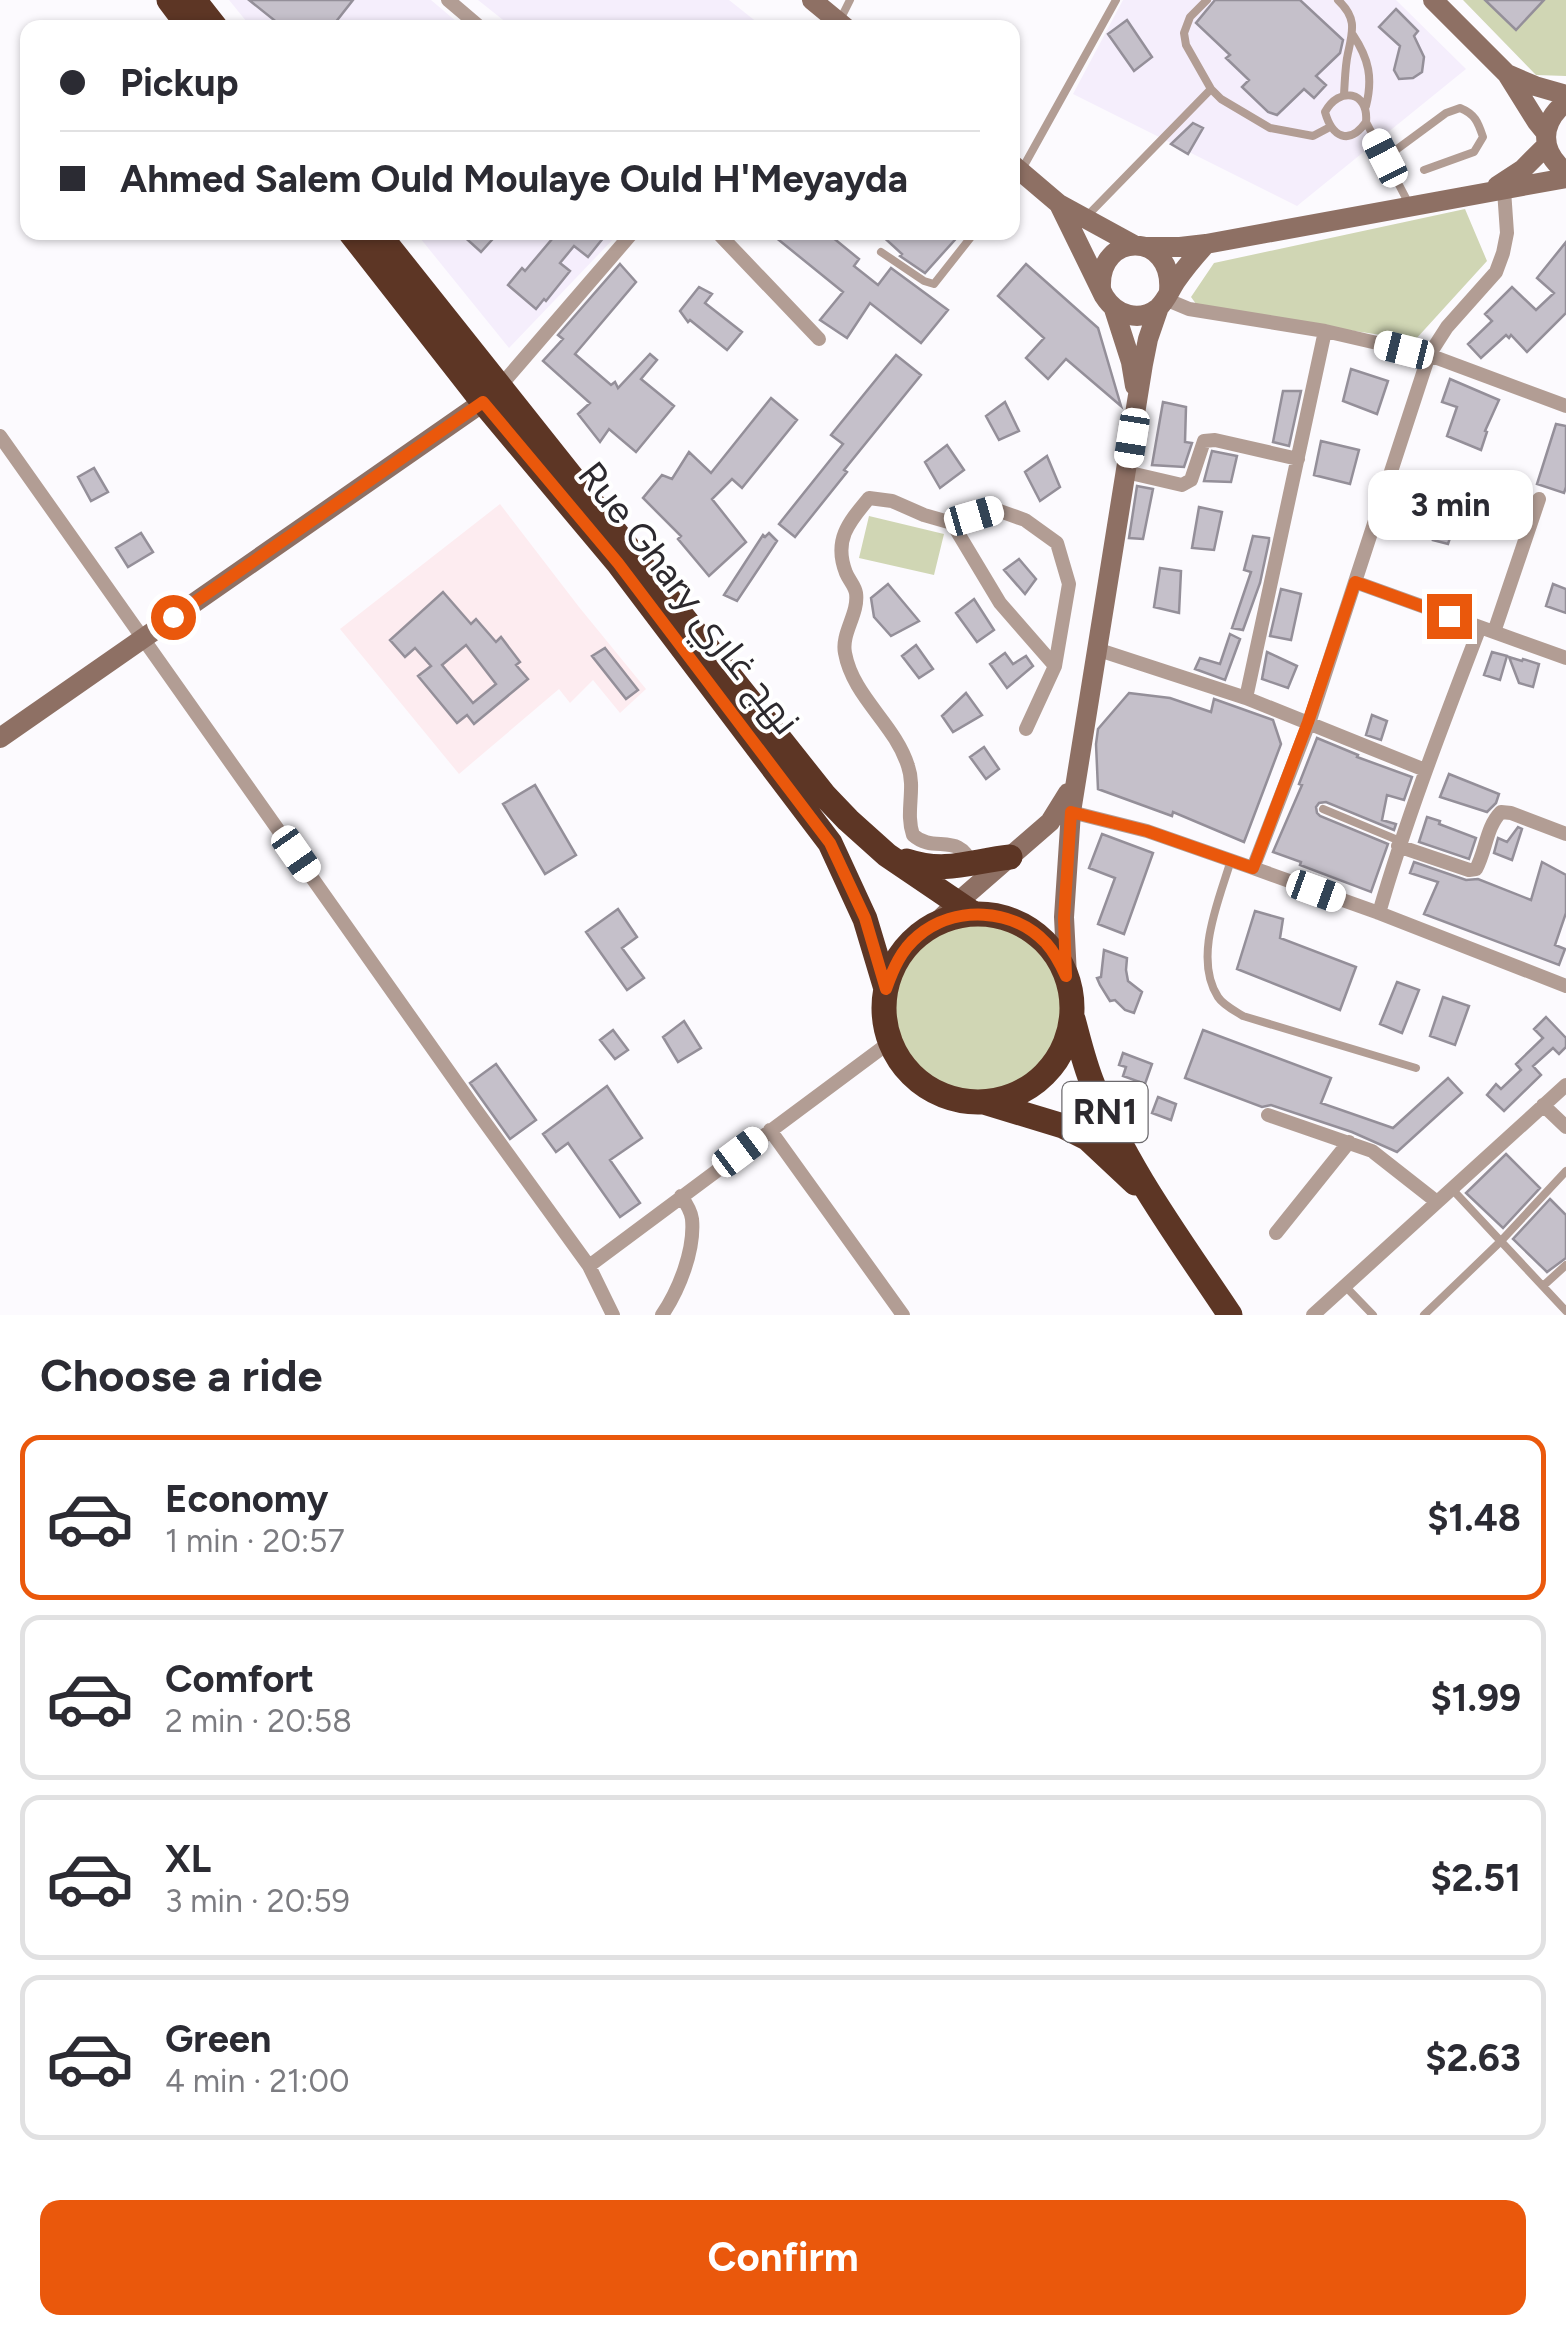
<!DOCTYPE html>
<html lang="en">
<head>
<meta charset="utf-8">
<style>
	:root { --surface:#fff; --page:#f2f2f3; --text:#2b2b33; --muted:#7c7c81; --line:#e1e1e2; --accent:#ea580c }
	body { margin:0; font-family:Figtree,Cairo,sans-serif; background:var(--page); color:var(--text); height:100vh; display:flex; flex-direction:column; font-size:38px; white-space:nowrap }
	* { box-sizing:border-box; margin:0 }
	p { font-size:32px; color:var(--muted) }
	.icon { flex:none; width:55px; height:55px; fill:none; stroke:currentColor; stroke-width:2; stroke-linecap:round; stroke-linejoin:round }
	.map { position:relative; height:1315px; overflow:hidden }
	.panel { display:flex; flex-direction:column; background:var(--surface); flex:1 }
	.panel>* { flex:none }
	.banner { position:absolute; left:20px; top:20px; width:1000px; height:220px; border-radius:20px; box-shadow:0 2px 8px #0004; display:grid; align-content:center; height:220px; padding:0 40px; background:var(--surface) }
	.end { position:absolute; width:45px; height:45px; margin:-22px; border:12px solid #ea580c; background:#fff; box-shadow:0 0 0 5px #fff }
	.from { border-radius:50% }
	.bubble { position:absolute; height:70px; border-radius:20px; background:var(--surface); box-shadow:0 2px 8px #0004; font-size:32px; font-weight:700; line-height:70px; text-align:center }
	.car { position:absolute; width:30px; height:60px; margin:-30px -15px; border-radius:12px; box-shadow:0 0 8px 2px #0007; background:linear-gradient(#fff 24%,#345 0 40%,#fff 0 76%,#345 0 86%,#fff 0) }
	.banner b { display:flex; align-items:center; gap:35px; height:95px; font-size:38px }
	.banner b+b { border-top:2px solid var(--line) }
	.banner i { width:25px; height:25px; background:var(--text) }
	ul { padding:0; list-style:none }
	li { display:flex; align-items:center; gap:30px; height:165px; margin:0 20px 15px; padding:0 20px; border:5px solid var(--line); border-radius:20px }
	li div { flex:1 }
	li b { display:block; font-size:38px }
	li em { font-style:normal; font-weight:700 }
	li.on { border-color:var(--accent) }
	li>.icon { width:90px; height:90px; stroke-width:1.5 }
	h2 { padding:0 40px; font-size:45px; line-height:120px }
	.primary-button { display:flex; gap:20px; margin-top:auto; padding:20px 40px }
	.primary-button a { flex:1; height:115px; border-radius:20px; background:var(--accent); color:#fff; font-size:40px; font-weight:700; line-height:115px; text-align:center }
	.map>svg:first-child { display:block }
</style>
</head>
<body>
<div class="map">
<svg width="1566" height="1315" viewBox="0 0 1566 1315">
	<rect width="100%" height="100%" fill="#fcfafe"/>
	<path fill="#fdecf0" d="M500,504l79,103 67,82 -26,24 -27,-33 -23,23 -11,-14 -100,85 -119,-145z"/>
	<path fill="#f5eefc" d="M229,0h202l32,27h-212z
		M478,0h251l34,27h-251z
		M1123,0h273l70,69 -169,137 -224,-112z
		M416,233h203l-110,115z"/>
	<path fill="#d0d6b4" d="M1463,0h103v76l-30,-1z
		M1465,209l22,52 -72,79 -216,-32 -8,-11 23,-34z
		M869,516l75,18 -10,41 -75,-17z
		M891 1006a86 86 0 1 1 172 0a86 86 0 1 1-172 0Z"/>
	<path fill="#c5c0ca" stroke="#948f99" stroke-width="2.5" fill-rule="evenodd" d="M249,0h104l-22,28h-47z
		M1215,0h85l43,40 -3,13 -24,23 10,9 -12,13 -10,-9 -27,26 -9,-3 -26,-25 7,-7 -23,-22 4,-3 -34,-32z
		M1485,0h59l-28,30z
		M1396,9l22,22 -4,5 10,21 -2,15 -9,6 -14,1 -5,-9 6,-24 -21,-19z
		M1127,20l25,37 -18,14 -26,-37z
		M1193,123l10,5 -15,26 -17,-10z
		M459,232h40l-18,20z
		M558,232h50l-20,25 -14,-11 -14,17 10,8 -24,30 -2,-2 -8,10 -28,-24 14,-17 3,3z
		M769,232h57l33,27 -5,7 24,19 13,-17 57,42 -27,33 -51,-40 -23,35 -27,-18 23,-28z
		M878,232h84l-37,41 -25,-17 2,-2z
		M1566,242v71l-39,39 -16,-17 -2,3 -3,-3 -25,23 -13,-14 24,-23 -7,-7 27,-27 24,23 18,-17 -17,-15z
		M620,264l16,18 -61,72 36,31 4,-3 3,6 32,-34 7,6 -16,19 33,27 -38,46 -27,-23 -9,13 -22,-28 12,-11 -47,-42 20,-22 -5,-4z
		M1026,264l72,64 23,78 -55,-47 -18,20 -22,-21 18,-20 -46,-42z
		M699,287l13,7 -7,9 37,29 -15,18 -37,-30 -2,2 -8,-11z
		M896,355l25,20 -77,95 3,2 -52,65 -16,-13 64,-80 -12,-9z
		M1351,369l37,12 -11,33 -34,-13z
		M1450,379l49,21 -14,31 2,1 -6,18 -34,-14 10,-29 -15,-5z
		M1283,391h18l-12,55 -16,-4z
		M771,398l26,22 -55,68 -10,-9 -20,20 34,43 -37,34 -31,-37 3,-3 -38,-38 19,-23 10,4 17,-27 22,21z
		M1005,402l14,29 -20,9 -13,-24z
		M1163,402l23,5 -1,35 7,1 -8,24 -32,-2z
		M1556,424l10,2v61l-2,6 -27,-9z
		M1321,441l38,9 -9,34 -36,-9z
		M947,445l17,25 -24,18 -15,-26z
		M1212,451l25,5 -6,26 -27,-1z
		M1047,456l13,31 -20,14 -15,-29z
		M94,468l14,24 -17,9 -13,-24z
		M1137,486l16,3 -10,50 -14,-1z
		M1444,502l16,6 -12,36 -15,-4z
		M1199,507l23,5 -8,38 -22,-2z
		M141,533l12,19 -25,15 -12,-19z
		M769,533l8,8 -40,60 -13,-6 39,-60 2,2z
		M1253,536l16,2v3l-9,42 -17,47 -11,-2 19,-56 -7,-2z
		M1019,559l17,20 -11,15 -21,-24z
		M1160,568l21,3 -2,42 -25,-6z
		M888,584l31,37 -28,15 -17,-19 -3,-19z
		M1553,584l13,5v24l-20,-7z
		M1281,589l20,5 -10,46 -21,-4z
		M443,592l28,32 5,-5 20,23 5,-5 19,25 -4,3 12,14 -54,45 -7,-9 -10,8 -39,-47 13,-10 -16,-18 -10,9 -15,-17zM466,645l30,39 -23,19 -31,-38z
		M974,599l20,31 -17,12 -21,-29z
		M1230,634l10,5 -15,41 -30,-11 5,-11 20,6z
		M916,645l17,24 -14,9 -17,-22z
		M605,648l33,42 -12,9 -34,-43z
		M1267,652l30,14 -9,22 -26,-9z
		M1492,652l15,4 -7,24 -16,-5z
		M1005,653l8,11 13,-8 7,10 -26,22 -17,-24z
		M1509,657l13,4 1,-2 16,5 -6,23 -14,-4z
		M966,693l16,22 -29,17 -11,-16z
		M1129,693l41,5 41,14 3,-13 59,21 8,24 -37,98 -71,-30 -1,4 -74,-27 -2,-45 2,-15z
		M1372,715l15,6 -6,19 -15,-5z
		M1317,738l41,17 -1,2 55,20 -8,23 -17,-5 -5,25 14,4 -2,6 -68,-28 -7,1 -3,4 1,6 3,3 68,28 -17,48 -71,-27 1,-3 -28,-10 29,-67 -3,-1z
		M984,747l15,22 -13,10 -16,-22z
		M1449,774l50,20 -3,9 -9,9 -47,-15z
		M535,785l41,70 -31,19 -42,-70z
		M1427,817l13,4 -1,3 37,14 -7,21 -50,-17z
		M1518,827l4,2 -10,31 -18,-7 4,-15 9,4z
		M1102,834l51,19 -29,81 -26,-10 17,-46 -26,-10z
		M1414,862l52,18 12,-1 53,21 11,-38 24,13v38l-11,32 10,4 -6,16 -135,-51 14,-32 -28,-9z
		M618,909l19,28 -15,11 22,30 -17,12 -41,-58z
		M1255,911l28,8 -3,19 76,29 -16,43 -103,-41z
		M1104,950l23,8 -1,12 2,11 14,11 -8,21 -9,-3 -10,-10 -5,1 -10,-16 -3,-7 4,-1z
		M1397,982l22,8 -17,43 -22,-9z
		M1443,997l26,9 -14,39 -25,-9z
		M1546,1017l20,21v9l-7,7 -6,-6 -20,18 8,9 -37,36 -17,-16 9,-11 5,5 20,-19 -5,-6 27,-26 -9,-9z
		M684,1021l17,27 -23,14 -15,-25z
		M613,1030l15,20 -13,9 -15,-19z
		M1203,1030l128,48 -10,25 72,25 55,-50 14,15 -65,59 -45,-20 -81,-27 -9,2 -77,-29z
		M1123,1053l29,11 -7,20 -22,-8 3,-9 -7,-2z
		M496,1064l40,56 -26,19 -40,-56z
		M607,1086l35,52 -32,22 30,43 -20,14 -52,-74 -12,9 -13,-18z
		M1158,1097l18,7 -5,16 -19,-7z
		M1506,1154l34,34 -37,40 -37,-35z
		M1550,1199l16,16v43l-19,14 -34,-33z"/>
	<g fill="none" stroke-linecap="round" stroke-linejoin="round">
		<path stroke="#b29d94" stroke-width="8" d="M1207,0l-17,17 -6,16 2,12 25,44 10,10 49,29 43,8 17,-9
			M1338,0c19,18 15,30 10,53 -3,13 -3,28 -4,41
			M841,18l9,-18
			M1353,35c16,24 20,43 13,71
			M1366,122c-17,24 -34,15 -41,-10 14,-26 44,-21 41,10l42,80
			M1385,158l61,-45 14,-5c15,6 18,14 23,29l-9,15 -50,18
			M1012,182l9,-11 95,-171
			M1088,215l123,-126
			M881,252l43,29 10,3 41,-52
			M1323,809l77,32
			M1231,860c-12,40 -38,98 -13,137 5,8 17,14 25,19l173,52
			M1451,1188l115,123
			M1345,1286l28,29
			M1543,1286l23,-21
			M1424,1315l77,-74 65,-70"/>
		<path stroke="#b29d94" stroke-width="14" d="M448,0l33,28
			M717,232l102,107
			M1165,299l24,10 136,22 104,24 137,51
			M496,391l137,-159
			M0,436l476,674 113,156 24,49
			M1126,472l56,13 9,-5 13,-39 11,-1 83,19
			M952,523l48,80 55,63
			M1355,582l211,76
			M1494,632l45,-133
			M1096,649l150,49 179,72
			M1246,698l79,-367
			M1071,812l76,19 106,37 126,45 187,73
			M1398,846l71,24 7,-1c10,-18 10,-42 25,-57l10,1 55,21
			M972,865c-13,-34 -38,-11 -59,-30 -8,-23 3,-46 -5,-69 -13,-42 -55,-69 -63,-113 -4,-20 14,-39 11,-60 -1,-7 -7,-13 -10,-20 -13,-33 3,-51 23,-75l23,3 32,14 28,8 45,-13 28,10 32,23 12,41 -14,82 -29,63
			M1253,868l56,-145 120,-368 18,-28 49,-55 7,-19 4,-20 -3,-43
			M1379,913c28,-97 65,-192 101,-286
			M1543,1105l23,22
			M1268,1115l104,36 65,51
			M770,1130l133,185
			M1276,1233l73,-91
			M589,1266l301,-224
			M662,1315c17,-25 33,-65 30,-96 -1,-8 -6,-16 -11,-23
			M1313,1315l253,-230"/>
		<path stroke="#8e7064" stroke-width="20" d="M812,0l34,28
			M1433,0l74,74 30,48 9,11
			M1507,74l28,12 31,9
			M1566,102c-26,21 -27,49 0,70
			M1012,164l47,40 75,41
			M1497,186l26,-17 24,-24
			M1059,204l45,92c12,19 35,27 54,12 8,-7 12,-18 18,-27 9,-13 19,-25 30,-37
			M1145,247h35l26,-3 360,-66
			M1101,288c-3,-57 73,-57 68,3
			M1114,309l17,53 4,24
			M0,738l483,-336
			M935,924l23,-22 92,-80 18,-29
			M1067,976l-3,-59 7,-105 72,-448 5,-25 11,-32"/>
		<path stroke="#5d3625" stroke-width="25" d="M169,0l21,28
			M194,0l22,28
			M350,232l133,170 135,161 212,280 35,76 21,70
			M377,232l448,564 23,24 39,35 87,59
			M907,861c39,13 65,0 103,-4
			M884 1008a94 94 0 1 1 188 0a94 94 0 1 1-188 0Z
			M1073,1019c6,22 11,44 20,66 33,83 88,156 137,230
			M984,1102l79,24 24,12 48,45"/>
	</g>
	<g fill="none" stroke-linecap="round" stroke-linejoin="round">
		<path stroke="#ea580c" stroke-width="12" d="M173,617l310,-215 135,161 212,280 35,75 21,71c7,-20 15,-39 32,-53 37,-31 95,-28 128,7 9,10 15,22 20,33l-2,-58 7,-106 76,19 106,37 55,-146 47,-140 94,34"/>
	</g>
	<g text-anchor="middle" stroke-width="8" stroke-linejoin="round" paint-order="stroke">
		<rect fill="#fff" stroke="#6b696d" stroke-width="2.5" x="1062.5" y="1082" width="85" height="60" rx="8"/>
		<g font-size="35" font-weight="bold" fill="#2c292e">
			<text x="1105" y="1124">RN1</text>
		</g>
		<g font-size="38" fill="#2c292e" stroke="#fff">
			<text transform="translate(689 598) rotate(52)" y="13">Rue Ghary نهج غاري</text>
		</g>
	</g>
</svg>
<i class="end from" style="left:173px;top:617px"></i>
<i class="end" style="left:1449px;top:616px"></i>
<div class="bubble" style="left:1368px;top:470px;width:165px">3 min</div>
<i class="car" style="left:1385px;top:158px;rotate:333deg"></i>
<i class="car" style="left:1404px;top:350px;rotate:284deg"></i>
<i class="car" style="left:1132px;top:438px;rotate:189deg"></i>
<i class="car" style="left:974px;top:516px;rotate:74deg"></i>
<i class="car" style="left:296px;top:854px;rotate:145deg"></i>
<i class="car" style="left:1316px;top:891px;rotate:110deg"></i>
<i class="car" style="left:740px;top:1152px;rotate:53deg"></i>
<div class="banner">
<b><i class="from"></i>Pickup</b>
<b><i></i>Ahmed Salem Ould Moulaye Ould H'Meyayda</b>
</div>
</div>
<section class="panel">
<h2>Choose a ride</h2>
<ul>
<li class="on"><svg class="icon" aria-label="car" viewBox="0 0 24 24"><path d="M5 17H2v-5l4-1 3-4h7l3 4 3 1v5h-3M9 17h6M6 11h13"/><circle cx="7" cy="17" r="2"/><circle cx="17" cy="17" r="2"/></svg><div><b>Economy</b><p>1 min · 20:57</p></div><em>$1.48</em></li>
<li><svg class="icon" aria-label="car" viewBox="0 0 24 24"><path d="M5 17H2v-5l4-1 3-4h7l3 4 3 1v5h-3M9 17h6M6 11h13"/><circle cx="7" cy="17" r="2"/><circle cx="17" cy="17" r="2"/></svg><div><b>Comfort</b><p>2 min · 20:58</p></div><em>$1.99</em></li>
<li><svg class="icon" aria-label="car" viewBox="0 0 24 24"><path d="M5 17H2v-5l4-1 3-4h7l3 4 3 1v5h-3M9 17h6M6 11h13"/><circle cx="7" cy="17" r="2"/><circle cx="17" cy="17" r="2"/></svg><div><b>XL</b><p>3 min · 20:59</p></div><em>$2.51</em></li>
<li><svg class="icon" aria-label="car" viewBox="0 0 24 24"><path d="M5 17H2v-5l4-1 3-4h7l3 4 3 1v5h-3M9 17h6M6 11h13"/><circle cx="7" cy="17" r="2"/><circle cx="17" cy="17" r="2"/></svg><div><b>Green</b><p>4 min · 21:00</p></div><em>$2.63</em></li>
</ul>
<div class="primary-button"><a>Confirm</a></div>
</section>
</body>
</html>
